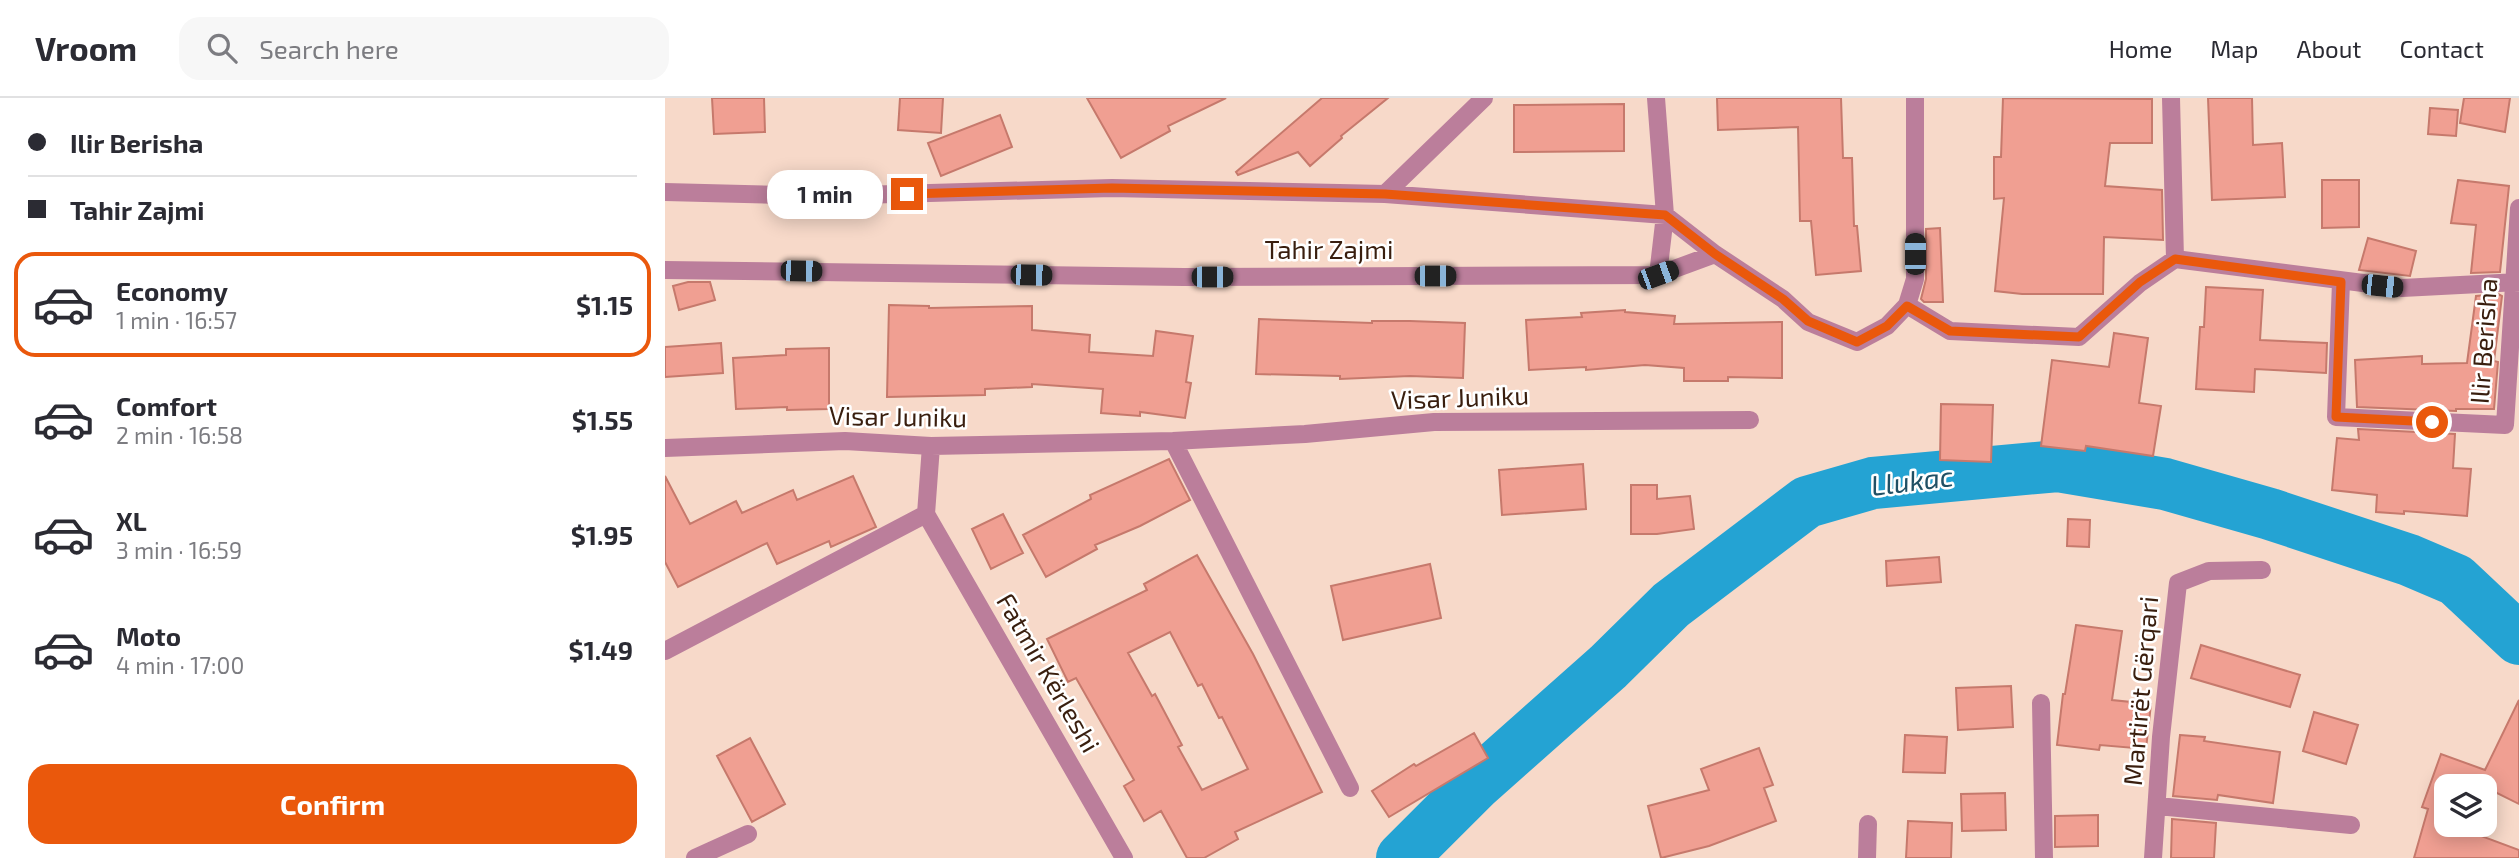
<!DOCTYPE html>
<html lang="en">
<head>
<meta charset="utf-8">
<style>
	:root { --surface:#fff; --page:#f7f7f7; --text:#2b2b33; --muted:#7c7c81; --line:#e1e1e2; --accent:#ea580c }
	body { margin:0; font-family:"Exo 2",sans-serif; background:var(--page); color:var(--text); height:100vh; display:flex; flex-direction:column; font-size:26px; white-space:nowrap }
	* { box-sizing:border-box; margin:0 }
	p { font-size:23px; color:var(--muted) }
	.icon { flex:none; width:38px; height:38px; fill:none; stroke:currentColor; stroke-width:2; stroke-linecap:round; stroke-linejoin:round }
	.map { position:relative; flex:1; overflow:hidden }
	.drawer { display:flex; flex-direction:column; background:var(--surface); width:665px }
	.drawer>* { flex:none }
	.banner { display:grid; align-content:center; height:154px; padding:0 28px; background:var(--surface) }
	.buttons { position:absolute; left:1769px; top:676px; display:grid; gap:14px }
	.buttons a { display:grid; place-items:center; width:63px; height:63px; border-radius:14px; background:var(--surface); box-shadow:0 4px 18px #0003; font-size:35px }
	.end { position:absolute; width:32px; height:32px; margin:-16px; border:9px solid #ea580c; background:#fff; box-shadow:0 0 0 4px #fff }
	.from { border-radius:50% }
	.bubble { position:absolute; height:49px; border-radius:21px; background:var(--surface); box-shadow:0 4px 18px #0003; font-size:23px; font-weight:700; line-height:49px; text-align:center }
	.car { position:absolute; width:21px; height:42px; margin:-21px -10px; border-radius:9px; box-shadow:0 0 5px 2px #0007; background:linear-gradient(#222 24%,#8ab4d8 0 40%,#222 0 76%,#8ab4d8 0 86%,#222 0) }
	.banner b { display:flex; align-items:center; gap:24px; height:66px; font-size:26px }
	.banner b+b { border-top:2px solid var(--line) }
	.banner i { width:18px; height:18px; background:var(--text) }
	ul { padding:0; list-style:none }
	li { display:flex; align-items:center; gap:21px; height:105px; margin:0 14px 10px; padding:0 14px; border:4px solid transparent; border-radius:21px }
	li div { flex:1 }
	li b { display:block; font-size:26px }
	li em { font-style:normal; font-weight:700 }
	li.current { border-color:var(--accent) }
	li>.icon { width:63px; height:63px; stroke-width:1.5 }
	.cta { display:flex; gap:14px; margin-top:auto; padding:14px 28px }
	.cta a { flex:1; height:80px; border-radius:21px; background:var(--accent); color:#fff; font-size:28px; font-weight:700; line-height:80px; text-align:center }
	header { display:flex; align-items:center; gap:42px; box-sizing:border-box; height:98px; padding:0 35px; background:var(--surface); border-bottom:2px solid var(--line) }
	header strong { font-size:33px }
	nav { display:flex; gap:38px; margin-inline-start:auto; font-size:24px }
	.search { width:490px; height:63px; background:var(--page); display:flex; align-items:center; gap:18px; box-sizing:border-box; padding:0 24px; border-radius:21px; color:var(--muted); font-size:26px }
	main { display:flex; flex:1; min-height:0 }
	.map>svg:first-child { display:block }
</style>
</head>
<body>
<header>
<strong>Vroom</strong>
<div class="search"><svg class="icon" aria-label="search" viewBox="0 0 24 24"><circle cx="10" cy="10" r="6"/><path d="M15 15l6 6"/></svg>Search here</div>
<nav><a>Home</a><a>Map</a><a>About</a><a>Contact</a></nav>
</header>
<main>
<section class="drawer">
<div class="banner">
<b><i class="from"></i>Ilir Berisha</b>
<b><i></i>Tahir Zajmi</b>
</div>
<ul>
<li class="current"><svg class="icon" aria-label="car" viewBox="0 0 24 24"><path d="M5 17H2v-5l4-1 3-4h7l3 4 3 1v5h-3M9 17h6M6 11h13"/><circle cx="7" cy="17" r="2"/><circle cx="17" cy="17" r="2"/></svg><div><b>Economy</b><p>1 min · 16:57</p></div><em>$1.15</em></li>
<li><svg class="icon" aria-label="car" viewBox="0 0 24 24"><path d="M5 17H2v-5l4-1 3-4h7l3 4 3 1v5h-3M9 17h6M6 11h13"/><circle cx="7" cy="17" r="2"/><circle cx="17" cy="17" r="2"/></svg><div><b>Comfort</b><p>2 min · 16:58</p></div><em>$1.55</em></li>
<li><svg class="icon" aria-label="car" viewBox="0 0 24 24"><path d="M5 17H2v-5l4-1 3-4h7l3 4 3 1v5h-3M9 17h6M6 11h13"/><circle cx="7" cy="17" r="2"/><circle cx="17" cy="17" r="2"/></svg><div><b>XL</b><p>3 min · 16:59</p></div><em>$1.95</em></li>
<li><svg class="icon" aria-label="car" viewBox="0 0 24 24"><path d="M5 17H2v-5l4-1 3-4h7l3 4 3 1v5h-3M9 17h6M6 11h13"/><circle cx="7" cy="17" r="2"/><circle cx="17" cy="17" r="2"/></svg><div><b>Moto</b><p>4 min · 17:00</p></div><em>$1.49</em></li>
</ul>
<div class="cta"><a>Confirm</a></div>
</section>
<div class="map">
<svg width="1854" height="760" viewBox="0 0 1854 760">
	<rect width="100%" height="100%" fill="#f7d9c9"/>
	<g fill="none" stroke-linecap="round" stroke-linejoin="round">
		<path stroke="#24a3d3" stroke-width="52" d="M737,760l73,-73 133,-118 63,-62 136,-103 66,-19 185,-17 107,18 105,30 139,46 47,20 63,59"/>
	</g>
	<path fill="#f09f92" stroke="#c6796c" stroke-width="2" fill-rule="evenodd" d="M47,0h52l1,34 -51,2z
		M235,0h43l-2,35 -43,-3z
		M422,0h139l-58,28 2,5 -49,27z
		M657,0h66l-47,38 1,2 -32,28 -12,-14 -60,23 -2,-3z
		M1052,0h124l2,60h9l2,68h3l4,45 -45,4 -5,-54h-11l-2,-94 -80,3z
		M1338,0l149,1v44h-42l-5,43 57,4 1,50 -59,-3 -1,57h-81l-27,-3 9,-93 -10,1v-42h7z
		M1543,0h44l1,47 29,-2 3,54 -73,3z
		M1799,0h46l-5,34 -45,-9z
		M959,6v47l-110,1v-47z
		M1765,10l28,2 -2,26 -28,-2z
		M335,17l12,32 -71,29 -13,-33z
		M1657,82h37v47l-37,1z
		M1793,82l51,6 -9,86 -29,1 5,-48 -25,-2z
		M1275,130l3,74h-19l-3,-3 5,-20v-50z
		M1703,140l48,13 -6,25 -51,-6z
		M23,184h22l5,18 -36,10 -6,-24z
		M1541,189l57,3 -3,50 67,3 -1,30 -71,-4 -1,23 -58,-3 4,-62h4z
		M1833,196l4,2 -8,65 4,1 -4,47h-38v2l-99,-4 -2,-47 67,-4v8l45,-1 9,-67z
		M224,207l40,1v2l103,-2v24l58,5 -1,17 64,4 3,-25 37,5 -7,46 5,1 -6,35 -45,-6v4l-39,-3 2,-24 -71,-5v3l-47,2v6l-98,2z
		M960,212v2l50,4 -1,8 108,-2v56l-54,-1v4h-44v-13l-39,-3 -59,5v-3l-57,3 -3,-50 56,-3 -1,-4z
		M594,221l113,4v-2h38l55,2 -2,55 -53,-2 -70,3v-3l-84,-2z
		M1449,235l34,5 -9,65 22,3 -8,50 -67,-10 -1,5 -44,-5 11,-86 57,7z
		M56,245l2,30 -58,4v-30z
		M164,250v61l-42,1v-3l-51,2 -3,-51 53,-3v-6z
		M1276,306l52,1 -2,57 -51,-2z
		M1693,331l97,5 -2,34 18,1 -4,47 -63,-5v3l-28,-2 1,-17 -45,-5 5,-52 22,2z
		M504,361l21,41 -50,26 -45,19 2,4 -51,28 -23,-42 68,-36 -1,-4z
		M918,366l3,45 -84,6 -3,-45z
		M0,378l25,48 46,-23 6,12 51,-23 4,10 56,-24 23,51 -45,20 -2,-6 -52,23 -10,-21 -89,44 -13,-25z
		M966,387h26v14l33,-3 4,33 -37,5h-26z
		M338,416l20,39 -32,16 -19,-40z
		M1403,421l22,1 -1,27 -22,-1z
		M532,457l56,99 69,138 -87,40 3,7 -34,19h-17l-26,-47 -17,10 -20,-35 10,-6 -58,-102 -8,4 -21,-43 100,-49 -3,-6zM505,534l28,54 4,-2 17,34 3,-1 26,52 -46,21 -24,-43 4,-2 -27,-51 -3,2 -24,-43z
		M1274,459l2,25 -54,4 -1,-25z
		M765,466l11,54 -98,22 -12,-54z
		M1411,527l46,6 -10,69 39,4 -5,45 -46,-4 -1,5 -42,-5 6,-51h2z
		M1536,547l99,30 -10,32 -99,-29z
		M1346,588l2,41 -55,3 -2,-42z
		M1854,602v104l-30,-15 -4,12v-15h-38v38h29l-3,9 46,17v8h-105l14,-49 -6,-2 19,-53 44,16z
		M1649,614l44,13 -12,39 -43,-13z
		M809,635l14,25 -99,59 -17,-26 42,-27 2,2z
		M1240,637l42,2 -2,36 -42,-1z
		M1515,637l25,2 -1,4 76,11 -7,51 -55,-8 -1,5 -44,-4z
		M85,640l35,66 -33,18 -35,-66z
		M1094,650l14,37 -9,3 12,33 -67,25 -48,12 -13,-52 61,-16 -8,-21z
		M1340,695l1,37 -44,1 -1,-37z
		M1433,717v31l-43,1v-31z
		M1507,721l44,4 -2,35h-43z
		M1243,723l44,2 -1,35h-45z"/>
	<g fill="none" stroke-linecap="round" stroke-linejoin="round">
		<path stroke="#bb7e9b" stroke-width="18" d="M991,0l9,117 -7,60
			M1506,0l4,161
			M0,94l159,4 288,-8 273,6 280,21 50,39 68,45 25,23 49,20 30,-16 20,-21 8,-26v-181
			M720,96l99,-96
			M1510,161l227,29 117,-6
			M0,172l519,7 474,-2 57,-21
			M1676,184l-5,135 169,8 14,-217
			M1242,207l43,26 129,6 61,-54 35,-24
			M508,343l177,347
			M0,350l180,-7 86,5 242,-5 132,-7 129,-12 316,-2
			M261,416l198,344
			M0,553l261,-137 5,-68
			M1376,605l3,155
			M1493,708l193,19
			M30,760l53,-24
			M1202,760l1,-34
			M1488,760l8,-121 17,-154 31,-12 53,-1"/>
	</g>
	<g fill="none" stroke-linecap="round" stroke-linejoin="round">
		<path stroke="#ea580c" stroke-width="9" d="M242,96l205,-6 273,6 280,21 50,39 68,45 25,22 49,21 30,-16 20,-20 43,25 129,6 61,-55 35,-23 166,23 -5,135 96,5"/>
	</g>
	<g text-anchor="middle" stroke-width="5" stroke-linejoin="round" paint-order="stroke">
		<g font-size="26" fill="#391e0e" stroke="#fff">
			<text x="664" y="161">Tahir Zajmi</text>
			<text transform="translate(1819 243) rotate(-86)" y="9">Ilir Berisha</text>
			<text transform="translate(795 300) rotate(-2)" y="9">Visar Juniku</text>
			<text transform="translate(233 319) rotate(1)" y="9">Visar Juniku</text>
			<text transform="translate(383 575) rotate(60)" y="9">Fatmir Kërleshi</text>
			<text transform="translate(1476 593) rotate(-85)" y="9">Martirët Gërqari</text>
		</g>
		<g font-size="28" font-style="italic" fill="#205065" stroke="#fff">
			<text transform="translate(1247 383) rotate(-7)" y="10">Llukac</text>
		</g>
	</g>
</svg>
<div class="buttons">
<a><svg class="icon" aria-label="layers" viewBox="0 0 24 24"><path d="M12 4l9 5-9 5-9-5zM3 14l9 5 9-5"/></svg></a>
</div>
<i class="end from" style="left:1767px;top:324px"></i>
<i class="end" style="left:242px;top:96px"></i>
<div class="bubble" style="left:102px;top:72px;width:116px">1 min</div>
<i class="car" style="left:1250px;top:156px;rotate:0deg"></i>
<i class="car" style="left:136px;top:173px;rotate:91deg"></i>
<i class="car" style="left:366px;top:177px;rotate:91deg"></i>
<i class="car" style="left:993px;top:177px;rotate:70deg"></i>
<i class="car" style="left:770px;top:178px;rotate:90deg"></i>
<i class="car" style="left:547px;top:179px;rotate:90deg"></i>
<i class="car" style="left:1717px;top:188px;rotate:96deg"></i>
</div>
</main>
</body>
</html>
